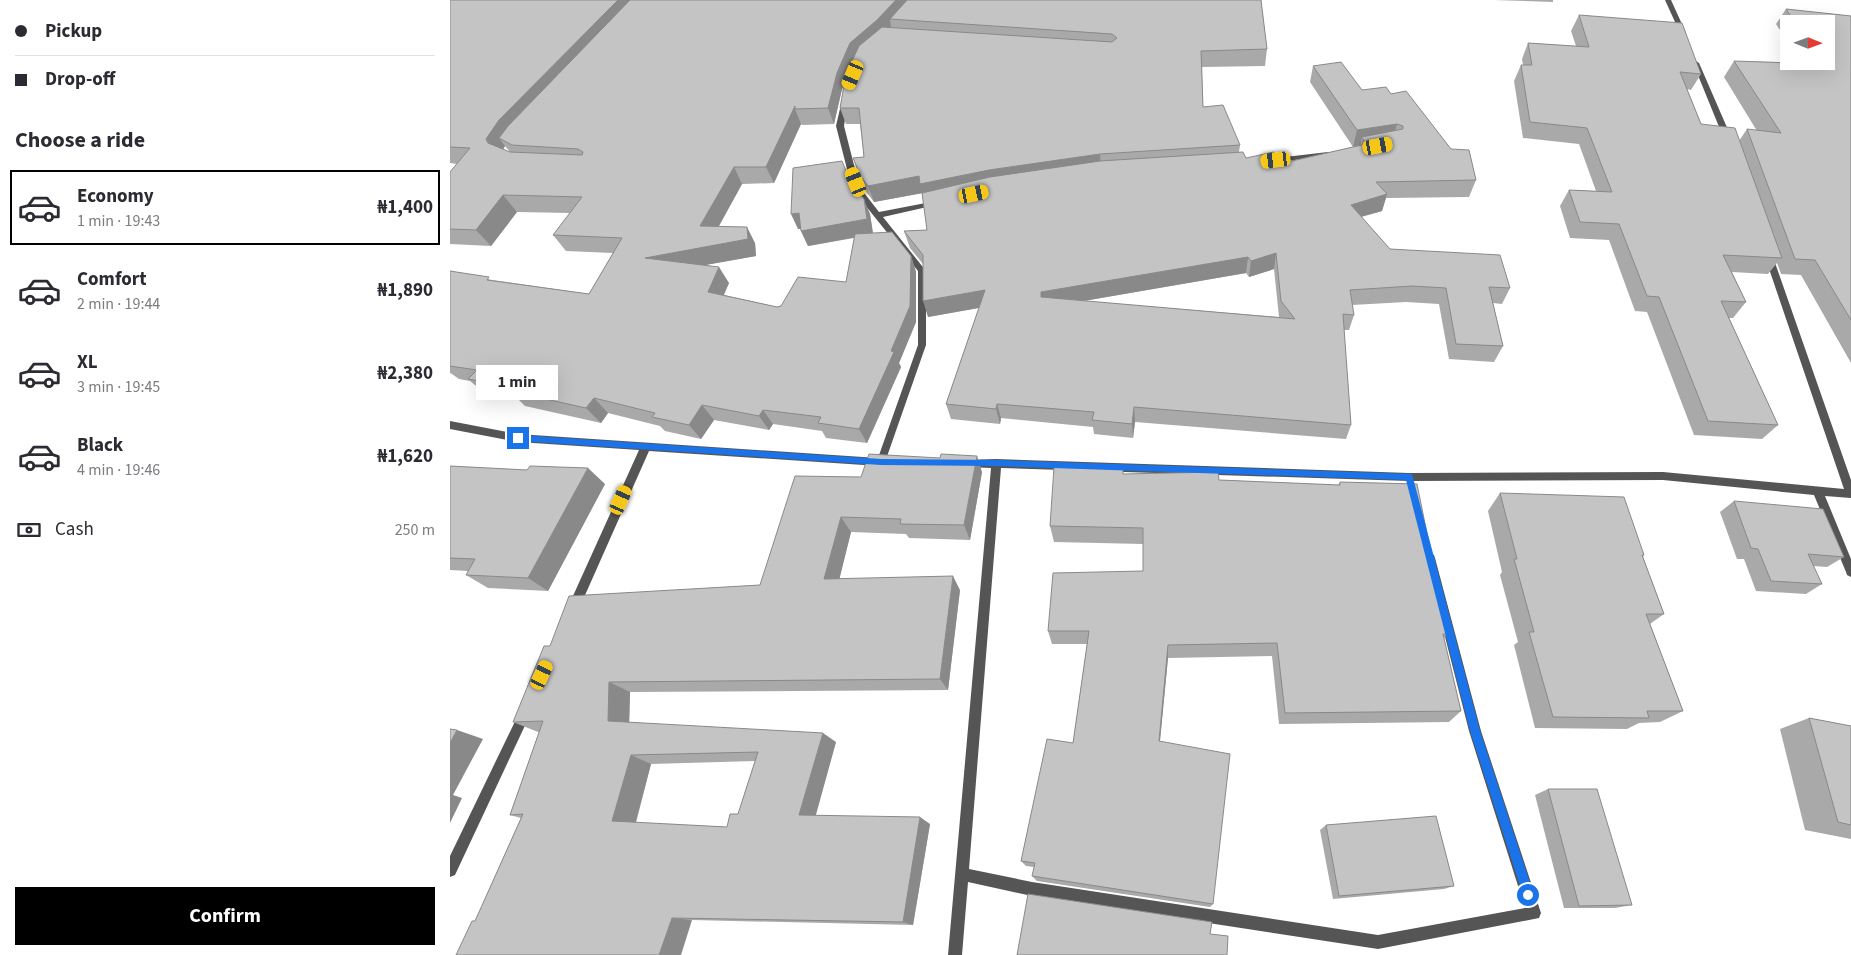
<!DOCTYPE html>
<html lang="en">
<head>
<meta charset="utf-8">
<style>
	:root { --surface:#fff; --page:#f7f7f7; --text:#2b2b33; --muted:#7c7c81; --line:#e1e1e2; --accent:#000 }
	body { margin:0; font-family:"Source Sans 3",sans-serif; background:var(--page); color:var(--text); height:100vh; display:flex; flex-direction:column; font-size:19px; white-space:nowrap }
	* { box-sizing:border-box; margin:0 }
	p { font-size:16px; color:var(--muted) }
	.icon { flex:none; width:28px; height:28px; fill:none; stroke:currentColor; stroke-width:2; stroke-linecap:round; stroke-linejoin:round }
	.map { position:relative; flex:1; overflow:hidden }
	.panel { display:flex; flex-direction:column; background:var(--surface); width:450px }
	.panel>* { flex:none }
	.guide { display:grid; align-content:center; height:110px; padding:0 15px; background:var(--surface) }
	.needle { width:32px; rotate:91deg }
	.buttons { position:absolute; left:1330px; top:15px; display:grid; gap:10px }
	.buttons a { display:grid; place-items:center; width:55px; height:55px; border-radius:0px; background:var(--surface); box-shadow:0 5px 20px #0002; font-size:25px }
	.end { position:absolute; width:22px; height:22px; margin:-11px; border:6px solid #1a73e8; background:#fff; box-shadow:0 0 0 2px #fff }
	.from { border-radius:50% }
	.bubble { position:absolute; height:35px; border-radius:0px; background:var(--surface); box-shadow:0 5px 20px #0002; font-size:16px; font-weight:700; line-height:35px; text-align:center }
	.car { position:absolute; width:15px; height:30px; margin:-15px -8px; border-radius:6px; box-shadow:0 0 4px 1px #0007; background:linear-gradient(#f5c518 24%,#345 0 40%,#f5c518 0 76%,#345 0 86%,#f5c518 0) }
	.guide b { display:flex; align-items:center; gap:18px; height:48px; font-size:19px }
	.guide b+b { border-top:1px solid var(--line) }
	.guide i { width:12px; height:12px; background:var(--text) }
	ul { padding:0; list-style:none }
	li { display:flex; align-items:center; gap:15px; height:75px; margin:0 10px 8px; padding:0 5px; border:2px solid transparent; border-radius:0px }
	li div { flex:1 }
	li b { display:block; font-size:19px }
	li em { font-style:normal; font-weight:700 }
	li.current { border-color:var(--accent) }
	li>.icon { width:45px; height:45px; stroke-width:1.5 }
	h2 { padding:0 15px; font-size:22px; line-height:60px }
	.pay { display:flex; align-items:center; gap:12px; height:55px; padding:0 15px; font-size:19px }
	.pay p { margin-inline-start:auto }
	.action { display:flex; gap:10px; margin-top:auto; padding:10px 15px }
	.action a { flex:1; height:58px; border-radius:0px; background:var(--accent); color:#fff; font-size:20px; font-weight:700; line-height:58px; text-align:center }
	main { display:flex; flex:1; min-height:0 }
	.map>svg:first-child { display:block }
</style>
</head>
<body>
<main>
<section class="panel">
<div class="guide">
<b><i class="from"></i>Pickup</b>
<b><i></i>Drop-off</b>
</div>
<h2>Choose a ride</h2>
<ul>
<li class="current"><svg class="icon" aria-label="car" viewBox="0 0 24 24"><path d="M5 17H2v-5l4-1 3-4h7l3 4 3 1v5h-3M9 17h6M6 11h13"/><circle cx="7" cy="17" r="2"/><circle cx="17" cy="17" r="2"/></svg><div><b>Economy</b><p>1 min · 19:43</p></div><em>₦1,400</em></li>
<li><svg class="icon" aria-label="car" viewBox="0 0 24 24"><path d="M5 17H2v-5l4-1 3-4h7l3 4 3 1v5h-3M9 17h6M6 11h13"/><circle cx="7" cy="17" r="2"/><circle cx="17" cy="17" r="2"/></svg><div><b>Comfort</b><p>2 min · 19:44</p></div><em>₦1,890</em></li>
<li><svg class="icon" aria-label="car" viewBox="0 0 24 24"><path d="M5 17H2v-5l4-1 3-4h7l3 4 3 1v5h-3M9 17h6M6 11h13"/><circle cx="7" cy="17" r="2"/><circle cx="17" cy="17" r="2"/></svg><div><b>XL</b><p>3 min · 19:45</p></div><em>₦2,380</em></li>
<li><svg class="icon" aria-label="car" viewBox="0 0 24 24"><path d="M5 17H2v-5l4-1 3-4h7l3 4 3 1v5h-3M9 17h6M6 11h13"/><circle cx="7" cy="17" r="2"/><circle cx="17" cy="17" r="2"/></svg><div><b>Black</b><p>4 min · 19:46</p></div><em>₦1,620</em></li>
</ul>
<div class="pay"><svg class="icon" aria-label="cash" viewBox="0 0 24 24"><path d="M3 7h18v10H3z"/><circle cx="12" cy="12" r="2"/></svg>Cash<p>250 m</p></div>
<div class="action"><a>Confirm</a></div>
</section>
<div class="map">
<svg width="1401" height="955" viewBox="0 0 1401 955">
	<rect width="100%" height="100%" fill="#fff"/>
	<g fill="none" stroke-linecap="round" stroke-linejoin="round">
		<path fill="#555" fill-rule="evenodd" d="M1215,0h6l15,33 -1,1 -5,-1z
			M1246,61l3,2 33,76 -1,2 -7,-2 -31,-76z
			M395,98l3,2 -4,26 11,43 10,25 14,18 57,-11 4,2 -4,2 -53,12 43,54v74l-42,120 -5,1 -230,-15 -71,160 -4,1 -4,-1 -2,-4 71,-157 -121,-8 -68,-13v-8l68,13 360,24 40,-113v-74l-61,-76 -10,-26 -11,-43 6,-26z
			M878,152l4,2 -1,2 -63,7 -4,-2 4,-2z
			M1319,254l4,3 78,223v18l-26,-2 26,63v18l-4,-2 -1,-3 -32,-77 -151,-15 -254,1 -408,-13 -32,401 63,13 346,53 147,-27 -56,-177 -44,-173 1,-3 4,-2 4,2 1,3 46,173 60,182 -2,5 -161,31 -346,-53 -64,-14 -6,73h-14l43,-487 -25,-1 -3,-1 -2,-3 2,-3 33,-1 413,14 254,-1 181,17 -79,-232z
			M75,707l4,2 2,4 -2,4 -74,158 -5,2v-21l71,-147z"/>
	</g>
	<path fill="#a9a9a9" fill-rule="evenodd" d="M0,0h811l6,49 -2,17 -63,1 1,40 37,38 -1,7 7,6 37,5 70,-16 -43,-65 3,-16 49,24 29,4 85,86 -7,17 -83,1 -4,13 -21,6 29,32 120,39 -8,16 -9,-1 10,43 -9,16 -45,-3 -10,-55 -33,-2 -54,3 2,10 -5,15h-5l7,95 -5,14 -211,-17 -2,16 -39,-4 -1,-7 -92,-9 -1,6 -49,-5 -5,-15 33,-96 -51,9 -5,-53 -13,-16 -6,-17 23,-1 -5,-37 -48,9 -7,-9 -14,-35 11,-1 -4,-33h-14l-6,-16 5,-24 -3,5 -8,35 -32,1 -1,-1 -27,59 -32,1 -23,42 36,17 1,13 -52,9 25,18 -5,12 53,12 69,-25 8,-44 -46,8 -7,-15v-2h-3l52,-48 20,33 3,19 38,23 5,16v50l-17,41 2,4 -34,76 -41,-5 -4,-7 -49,-7 -4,6 -55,-10 -13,19 -36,-8 -5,-5 -52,-13 -7,10 -76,-17 -6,-6 -33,-6 -16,-13 -11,-2 -7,-5 -2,-1v-102l42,9 97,14 24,-41 -47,-2 -13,-16 17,-22 -53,-1 -26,34 -41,-2v-72l7,-8 -7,-1zM55,146l5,6 -7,-2zM824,269l5,48 -196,-16 163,-28 3,4z
		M1043,0h60v2z
		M1336,9l65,7v347l-50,-88 -20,-1 -4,-11 -9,11 -36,-2 14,30 -13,16h-4l49,107 -16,14 -68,-4 -47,-123 -12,-1 -26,-71 -39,-2 -10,-32 9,-16 27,1 -17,-47 -56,-6 -9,-57 7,-16h2l-1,-6 6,-16 48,3 -5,-15 8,-16 122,59 -10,16 -4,-1 14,35 38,17 8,-12 10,2 -33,-54 10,-16 67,2 -1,-2h26v-37h-37v20l-13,-20z
		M0,466l155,18 -57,107 -60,-3 -22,-13 2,-4 -18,-1z
		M532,472l-12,68 -61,-2 -3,-4 -55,-2 -12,47 121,11 -12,100 -318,2 -1,30 207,20 -21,73 115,9 -17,101 -221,-5 -217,1 46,-103 -11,-3 29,-83h-1l-25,-10 37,-76 210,-61 101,-108zM305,761l-17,53 -11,13 -91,-4 15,-59z
		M674,474l95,6 119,5 2,-3 94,86 -2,4 16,62 -4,4 17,73 -12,11 -170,2 -7,-68 -104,2 -8,83 53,163 -3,3 -173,-26 -5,-5 2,-9 -8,-1 -5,-5 52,-118 14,-99h-35l-4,-13 95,-60v-27l-89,-2 -4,-16z
		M1050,493l144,62 -1,2 21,57 -14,10 33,87 -23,11 -21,1 -12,6 -92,-1 -21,-83 4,-3 -18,-67 2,-3 -14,-61z
		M1284,501l110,56 -17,10 -14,-1 9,18 -16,10 -50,-3 -12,-32h-7l-17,-47z
		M1359,718l42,8v113l-46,-9 -25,-101z
		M1098,789l84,116 -17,3h-51l-29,-113z
		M876,825l128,61 -10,3 -111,10 -13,-69z"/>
	<path fill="#898989" d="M168,0h24l-143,138 6,8 -6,9 -11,-12 -2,-4 13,-19z
		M446,0h19l-25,19 1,7 -9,11 -27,22 -13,30 -8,35 -6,-16 9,-35 13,-30z
		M345,106v3l6,15 -27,59 -8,-16z
		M947,124l-4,16 -31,-3 -2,9 -7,1 4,-17z
		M650,154l1,16 -178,23 -49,9 -6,-16 51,-10 70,-6z
		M284,167l8,17 -32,58 -10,-16z
		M937,194l-5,17 -36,10 5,-16z
		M53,195l14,17 -26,34 -15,-16z
		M414,199l6,15 3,20 -65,12 -7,-15z
		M349,213l7,15 -8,1 -7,-15z
		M297,227l8,16 1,13 -100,18 -11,-16z
		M826,253l-2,16 -25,8 2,-16z
		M461,256l5,16v50l-17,41 2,4 -34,76 -8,-14 32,-78z
		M798,257l-2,16 -203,35 -2,-11v-5z
		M269,267l10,16 -11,24 -10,-15z
		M535,290l4,16 -61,11 -5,-16z
		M144,398l14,15 -7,10 -15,-15z
		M547,404l4,14 -1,6 -4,-15z
		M252,405l12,15 -13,19 -12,-14z
		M684,407l1,15 -2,16 -1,-14z
		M313,410l10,14 -4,6 -10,-14z
		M527,456l5,16 -12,68 -6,-15z
		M138,468l17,16 -57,107 -20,-13z
		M391,517l10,15 -15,61 -12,-14z
		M503,576l7,14 -12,100 -8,-11z
		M718,645v13l-9,92v-9z
		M159,682l21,10 -1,39 -21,-10z
		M7,730l26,9 -30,56 9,3 -12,25v-80z
		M373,733l13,9 -22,80 -15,-7z
		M181,755l20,9 -17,64 -22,-7z
		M470,817l10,7 -17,101 -10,-3z
		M222,918l20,2 -11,35h-22z"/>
	<path fill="#c4c4c4" stroke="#898989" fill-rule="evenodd" d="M0,0h168l-119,120 -13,19 2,4 22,9 72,3 1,-3 -5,-3 -66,-4 -13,-7 9,-12 122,-126h266l-19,20 -27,23 -13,30 -9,35 -33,1v-3l-29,61h-32l-34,59 47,1 1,12 -103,19 74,9 -11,25 69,15 4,-1 17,-29 48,5 9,-48 37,-2 19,24 -1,50 -19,45 3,1 -35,77 -41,-6 3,-6 -58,-7 -4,6 -57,-11 -13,20 -37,-8 3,-4 -61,-15 -8,10 -77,-17 4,-4 -45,-8 9,-9 -27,-4v-95l39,6 -2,3 102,14 33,-56 -69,-3 29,-38 -79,-2 -27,35 -26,-1v-57l20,-24 -20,-1z
		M457,0h354l6,49 -66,2 2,56 20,-2 17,40 -140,9 -111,16 -69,14 -1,-8 -51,10 -7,-9 -8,-19 11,-1 -5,-49h-19l6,-34 13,-28 23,-19 230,15 5,-4 -5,-4 -222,-15z
		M1336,9l65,7v304l-36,-60 -20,-1 -48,-130 34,4 -47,-72 89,3 -2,-3h5v-37h-30z
		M1129,15l103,8 19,51 -21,-2 21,52 34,4 47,130 -59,-3 23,47 -25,-1 57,124 -70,-4 -49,-124 -12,-1 -28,-72 -39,-2 -11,-32 43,2 -25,-64 -57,-6 -9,-57h11l-4,-22 61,4z
		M891,62l21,28 24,-3 5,7 15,-3 45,58 18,1 7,30 -100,2 11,12 -36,11 39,44 110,6 10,33 -21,-1 14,59 -47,-2 -10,-56 -34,-2 -62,4 4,25 -11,-1 8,111 -217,-18 -2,17 -40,-4 2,-8 -97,-8 -1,5 -50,-5 39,-114 -62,11v-46l-19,-24 23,-1 -5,-37 68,-16 110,-16 143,-9 3,6 28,-6 9,11 83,-19 -4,-7 41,-8v-3l-6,-2 -40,6 -44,-64zM826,253l5,48 14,18 -254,-22v-5l207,-35 3,4z
		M392,161l8,20 14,18 3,20 -66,12 -2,-18 -8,1 2,-46z
		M419,454l71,4 1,-4 36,2 -13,69 -64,-1 1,-5 -60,-2 -17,62 129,-3 -13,103 -331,3 -1,39 215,12 -24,82 121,2 -17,105 -231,-4 -13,37h-203l16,-34h3l48,-107 -13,1 33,-94 -30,1 31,-76h6l19,-50 191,-11 35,-109 66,1zM308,752l-20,62h-8l-3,13 -115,-6 19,-66z
		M0,466l77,4 3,-4 58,2 -60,110 -62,-3 9,-16 -25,-1z
		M604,467h69v7l95,-2 1,8 121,5v-3l77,2 17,84h-3l17,66h-5l18,77 -176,2 -8,-70 -109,2 -9,96 71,13 -17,150 -181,-28 3,-13 -14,-2 26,-122 26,4 16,-112h-41l5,-58 90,-2v-43l-93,-2z
		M1050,493l124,4 20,58h-2l22,59h-18l37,97h-36l2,7 -96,-1 -24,-85h5l-20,-73h3z
		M1284,501l89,8 21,48 -36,-3 14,30 -51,-3 -13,-32 -7,-1z
		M1359,718l42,8v99l-13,-3z
		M0,729l7,1 -7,13z
		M1098,789h49l35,116 -53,1z
		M986,816l18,70 -115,10 -13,-71z
		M578,894l184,28 -2,12 18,2 -1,19h-210z"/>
	<path fill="#1a73e8" d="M68,435l363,24 115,1 416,14 68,257 54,164 -2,4 -4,1 -4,-1 -1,-4 -53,-164 -64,-251 -410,-14 -115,-1 -363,-24 -4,-3z"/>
</svg>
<div class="buttons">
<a><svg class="needle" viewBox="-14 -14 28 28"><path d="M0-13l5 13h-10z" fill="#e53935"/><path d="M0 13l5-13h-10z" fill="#7c7c81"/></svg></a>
</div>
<i class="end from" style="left:1078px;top:895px"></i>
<i class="end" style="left:68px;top:438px"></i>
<div class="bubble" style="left:26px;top:365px;width:82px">1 min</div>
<i class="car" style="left:403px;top:75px;rotate:203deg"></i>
<i class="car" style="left:928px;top:146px;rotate:80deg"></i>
<i class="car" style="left:826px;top:160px;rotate:263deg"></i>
<i class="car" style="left:406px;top:182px;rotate:338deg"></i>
<i class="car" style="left:524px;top:194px;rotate:78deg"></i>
<i class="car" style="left:171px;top:500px;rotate:24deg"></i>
<i class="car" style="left:92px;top:675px;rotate:25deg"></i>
</div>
</main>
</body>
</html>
